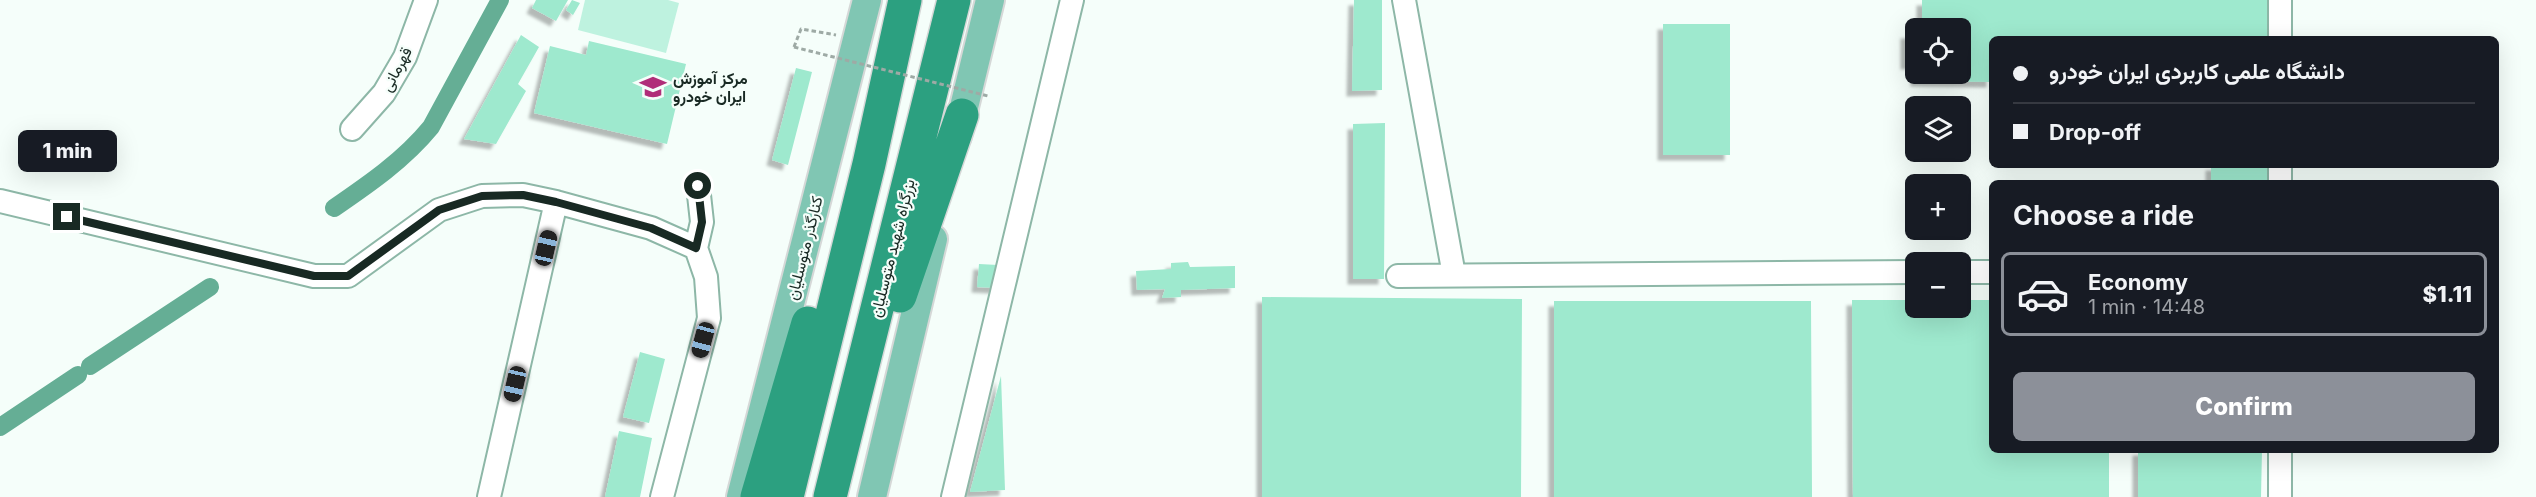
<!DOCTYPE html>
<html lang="en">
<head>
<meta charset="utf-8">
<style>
	:root { --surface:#171b24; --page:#242831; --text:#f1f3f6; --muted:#9ea1a6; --line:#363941; --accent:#8c9099 }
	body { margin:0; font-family:Inter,Vazirmatn,sans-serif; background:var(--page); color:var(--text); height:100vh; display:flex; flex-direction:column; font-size:22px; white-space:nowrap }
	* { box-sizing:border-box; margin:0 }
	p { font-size:20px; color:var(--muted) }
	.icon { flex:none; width:33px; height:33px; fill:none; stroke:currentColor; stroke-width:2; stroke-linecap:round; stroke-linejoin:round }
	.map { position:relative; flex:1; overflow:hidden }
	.panel { position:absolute; left:1989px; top:180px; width:510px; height:273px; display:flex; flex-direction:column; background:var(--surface); border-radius:9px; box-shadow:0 6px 24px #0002 }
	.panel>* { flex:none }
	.hud { position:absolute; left:1989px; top:36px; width:510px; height:132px; border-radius:9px; box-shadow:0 6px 24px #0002; display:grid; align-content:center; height:132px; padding:0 24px; background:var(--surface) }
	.fabs { position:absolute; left:1905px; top:18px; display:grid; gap:12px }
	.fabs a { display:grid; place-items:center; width:66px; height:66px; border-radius:9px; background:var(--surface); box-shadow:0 6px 24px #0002; font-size:30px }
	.end { position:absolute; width:27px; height:27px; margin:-14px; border:8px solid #182923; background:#fff; box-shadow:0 0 0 3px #fff }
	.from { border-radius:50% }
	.bubble { position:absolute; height:42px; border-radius:9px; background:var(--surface); box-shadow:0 6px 24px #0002; font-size:20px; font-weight:800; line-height:42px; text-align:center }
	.car { position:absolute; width:18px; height:36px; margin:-18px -9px; border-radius:8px; box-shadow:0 0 4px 2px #0007; background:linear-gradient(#222 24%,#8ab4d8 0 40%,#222 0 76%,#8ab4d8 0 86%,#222 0) }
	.hud b { display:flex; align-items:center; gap:21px; height:57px; font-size:22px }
	.hud b+b { border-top:2px solid var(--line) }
	.hud i { width:15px; height:15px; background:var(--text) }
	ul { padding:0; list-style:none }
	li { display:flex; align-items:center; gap:18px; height:84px; margin:0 12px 9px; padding:0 12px; border:3px solid transparent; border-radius:9px }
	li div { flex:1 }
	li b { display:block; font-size:22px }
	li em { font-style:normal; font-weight:800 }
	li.current { border-color:var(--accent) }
	li>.icon { width:54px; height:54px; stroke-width:1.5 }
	h2 { padding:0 24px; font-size:27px; line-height:72px }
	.action { display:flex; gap:12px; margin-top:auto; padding:12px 24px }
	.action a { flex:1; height:69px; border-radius:9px; background:var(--accent); color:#fff; font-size:24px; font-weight:800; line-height:69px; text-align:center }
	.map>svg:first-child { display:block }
</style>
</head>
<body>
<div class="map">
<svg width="2536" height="497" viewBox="0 0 2536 497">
	<defs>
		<filter id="shadow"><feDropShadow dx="-5.5" dy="5.5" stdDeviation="1.5" flood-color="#0004"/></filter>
	</defs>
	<rect width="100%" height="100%" fill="#f5fefa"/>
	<path fill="#bef2df" d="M585,0h83l11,3 -13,50 -88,-23z"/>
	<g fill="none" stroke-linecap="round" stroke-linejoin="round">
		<path stroke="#65ae95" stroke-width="18" d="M334,208c35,-24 70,-48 97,-81l69,-127
			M90,366l120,-79
			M0,427l78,-52"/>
	</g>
	<path fill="#9ee9ce" filter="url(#shadow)" d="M536,0h32l-12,21 -24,-13z
		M572,0l8,3 -7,12 -7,-5z
		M1354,0h28v90l-30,1z
		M1922,0h350v39h-280v43l-76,-1v-7h44v-46h-38z
		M1663,24h67v131h-67z
		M1906,33h10v31h-10z
		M521,35l18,12 -21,37 8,7 -30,53 -32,-5z
		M589,41l97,23 -19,80 -133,-31 16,-67 36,9z
		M796,68l16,4 -24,93 -16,-5z
		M1385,123l-1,156h-31v-155z
		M2211,165h60v18h-60z
		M1188,262l2,5 45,-1v22l-54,2v7l-19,1 3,-9 -28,1 -1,-19 35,-2v-6z
		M979,264l19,1 -1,23 -20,-1z
		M1262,297l260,2 -1,198h-259z
		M1852,300h64v8h44v-8h32v150h117v47h-256z
		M1554,301h257l1,196h-258z
		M640,352l25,7 -16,64 -26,-6z
		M1001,376l4,114 -35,2z
		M619,431l33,7 -12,59h-35z
		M2138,450h124l-1,47h-123z"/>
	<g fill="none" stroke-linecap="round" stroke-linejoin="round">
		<g stroke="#8db7a7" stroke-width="26">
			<path id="minor" d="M1404,0l50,275
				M2280,0v39
				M352,129l32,-36 21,-36 21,-57
				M2280,165v18
				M0,201l314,75h34l91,-66 43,-14 41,-1 33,7 95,26 45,20 10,29 3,41 -47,179
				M696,248l6,-26 -4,-36
				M1960,272h32
				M1398,276l518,-4
				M2280,450v47
				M489,497l67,-295
				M953,497l119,-497"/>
		</g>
		<g stroke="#d5d8d7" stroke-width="32">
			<path id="major" d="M957,136l33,-136
				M741,497l126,-497
				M872,497l61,-258"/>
		</g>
		<g stroke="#d5d8d7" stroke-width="36">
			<path id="highway" d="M900,296l62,-181
				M757,497l51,-174
				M787,497l82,-333 36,-164
				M830,497l124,-497"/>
		</g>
		<path stroke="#9eaaa5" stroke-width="3" stroke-dasharray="4.5 3" stroke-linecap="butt" d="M794,47l7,-18 35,6"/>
		<use href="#minor" stroke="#fff" stroke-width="22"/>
		<use href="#major" stroke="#80c6b3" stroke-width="28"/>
		<use href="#highway" stroke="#2ca080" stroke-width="33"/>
		<path stroke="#9eaaa5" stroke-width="3" stroke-dasharray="4.5 3" stroke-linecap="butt" d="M794,47l194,49"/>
	</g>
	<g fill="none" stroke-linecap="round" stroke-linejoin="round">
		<path stroke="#182923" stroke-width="8" d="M67,217l247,59h34l91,-66 43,-14 41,-1 33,7 95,26 45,20 6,-26 -4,-36"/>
	</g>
	<defs>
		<g id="university-bare" transform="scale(2.07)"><path d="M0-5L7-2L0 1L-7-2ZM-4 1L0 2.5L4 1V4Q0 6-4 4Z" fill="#b02e79" stroke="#f5fefa" stroke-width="2.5" paint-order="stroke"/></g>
	</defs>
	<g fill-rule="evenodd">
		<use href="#university-bare" x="653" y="87"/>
	</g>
	<g text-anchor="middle" stroke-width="4.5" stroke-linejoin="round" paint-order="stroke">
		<g font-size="16" fill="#182923" stroke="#f5fefa">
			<text transform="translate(396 69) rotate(-62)" y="6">قهرمانی</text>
			<text transform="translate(804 248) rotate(-76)" y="6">کنارگذر متوسلیان</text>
			<text transform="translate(892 248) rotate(-76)" y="6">بزرگراه شهید متوسلیان</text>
		</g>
		<g font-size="16" font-weight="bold" fill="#182923" stroke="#f5fefa" text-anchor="start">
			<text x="673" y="84">مرکز آموزش<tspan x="673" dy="18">ایران خودرو</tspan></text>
		</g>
	</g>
</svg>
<div class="fabs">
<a><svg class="icon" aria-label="locate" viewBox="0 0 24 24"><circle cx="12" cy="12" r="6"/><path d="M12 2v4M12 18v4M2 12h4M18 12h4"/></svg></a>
<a><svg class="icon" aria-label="layers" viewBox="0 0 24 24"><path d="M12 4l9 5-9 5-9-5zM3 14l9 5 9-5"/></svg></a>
<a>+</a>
<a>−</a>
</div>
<i class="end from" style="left:698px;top:186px"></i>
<i class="end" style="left:67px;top:217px"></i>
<div class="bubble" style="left:18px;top:130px;width:99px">1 min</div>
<i class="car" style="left:546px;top:248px;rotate:13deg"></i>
<i class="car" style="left:703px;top:340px;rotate:195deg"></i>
<i class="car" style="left:515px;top:384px;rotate:193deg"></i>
<div class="hud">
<b><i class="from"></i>دانشگاه علمی کاربردی ایران خودرو</b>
<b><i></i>Drop-off</b>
</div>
<section class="panel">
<h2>Choose a ride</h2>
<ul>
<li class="current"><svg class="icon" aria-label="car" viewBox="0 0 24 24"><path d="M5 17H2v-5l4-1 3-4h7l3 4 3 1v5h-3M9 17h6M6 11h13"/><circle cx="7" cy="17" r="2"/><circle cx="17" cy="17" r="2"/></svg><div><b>Economy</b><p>1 min · 14:48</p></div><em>$1.11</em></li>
</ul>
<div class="action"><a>Confirm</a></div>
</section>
</div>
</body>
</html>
